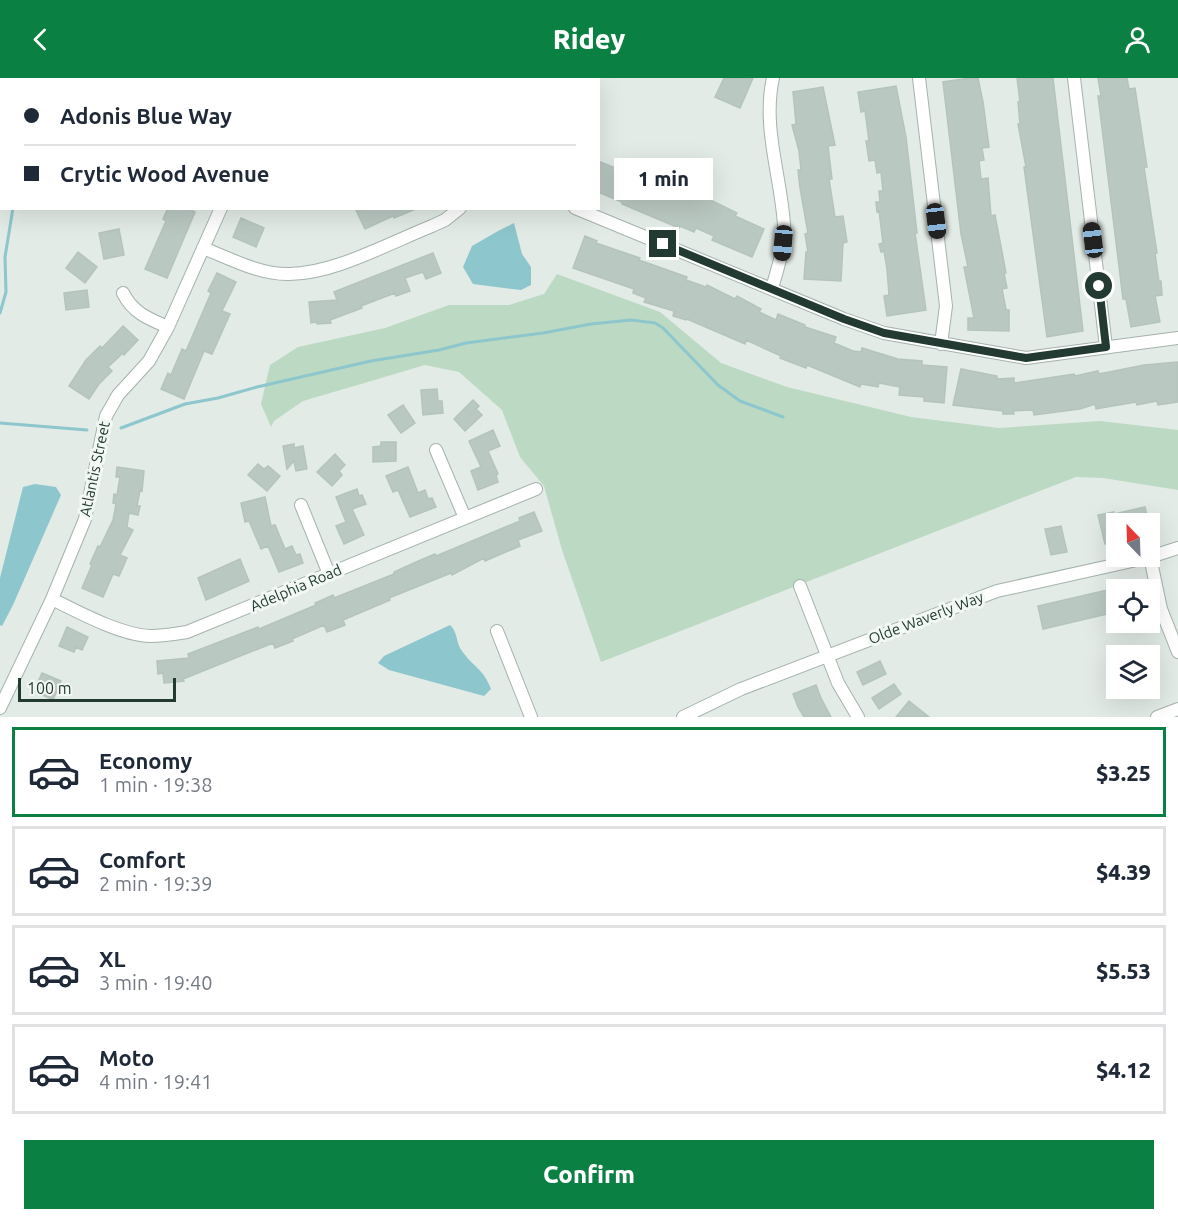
<!DOCTYPE html>
<html lang="en">
<head>
<meta charset="utf-8">
<style>
	:root { --surface:#fff; --page:#f6f6f7; --text:#1f2937; --muted:#747a83; --line:#e0e1e3; --accent:#0b8043 }
	body { margin:0; font-family:Ubuntu,sans-serif; background:var(--page); color:var(--text); height:100vh; display:flex; flex-direction:column; font-size:22px; white-space:nowrap }
	* { box-sizing:border-box; margin:0 }
	p { font-size:20px; color:var(--muted) }
	.icon { flex:none; width:33px; height:33px; fill:none; stroke:currentColor; stroke-width:2; stroke-linecap:round; stroke-linejoin:round }
	.map { position:relative; height:639px; overflow:hidden }
	.side { display:flex; flex-direction:column; background:var(--surface); flex:1 }
	.side>* { flex:none }
	.top-card { position:absolute; left:0px; top:0px; width:600px; height:132px; box-shadow:0 6px 24px #0002; display:grid; align-content:center; height:132px; padding:0 24px; background:var(--surface) }
	.needle { width:39px; rotate:337deg }
	.controls { position:absolute; left:1106px; top:435px; display:grid; gap:12px }
	.controls a { display:grid; place-items:center; width:54px; height:54px; border-radius:0px; background:var(--surface); box-shadow:0 6px 24px #0002; font-size:30px }
	.scale { position:absolute; left:18px; bottom:15px; width:158px; box-sizing:border-box; padding-left:6px; border:3px solid #233a33; border-top:0; font-size:16px; line-height:21px; white-space:nowrap; color:#233a33; -webkit-text-stroke:4px #f2f8f4; paint-order:stroke }
	.end { position:absolute; width:27px; height:27px; margin:-14px; border:8px solid #233a33; background:#fff; box-shadow:0 0 0 3px #fff }
	.from { border-radius:50% }
	.bubble { position:absolute; height:42px; border-radius:0px; background:var(--surface); box-shadow:0 6px 24px #0002; font-size:20px; font-weight:800; line-height:42px; text-align:center }
	.car { position:absolute; width:18px; height:36px; margin:-18px -9px; border-radius:8px; box-shadow:0 0 4px 2px #0007; background:linear-gradient(#222 24%,#8ab4d8 0 40%,#222 0 76%,#8ab4d8 0 86%,#222 0) }
	.top-card b { display:flex; align-items:center; gap:21px; height:57px; font-size:22px }
	.top-card b+b { border-top:2px solid var(--line) }
	.top-card i { width:15px; height:15px; background:var(--text) }
	ul { padding:10px 0 0; list-style:none }
	li { display:flex; align-items:center; gap:18px; height:90px; margin:0 12px 9px; padding:0 12px; border:3px solid var(--line); border-radius:0px }
	li div { flex:1 }
	li b { display:block; font-size:22px }
	li em { font-style:normal; font-weight:800 }
	li.current { border-color:var(--accent) }
	li>.icon { width:54px; height:54px; stroke-width:1.5 }
	.primary-button { display:flex; gap:12px; margin-top:auto; padding:12px 24px }
	.primary-button a { flex:1; height:69px; border-radius:0px; background:var(--accent); color:#fff; font-size:24px; font-weight:800; line-height:69px; text-align:center }
	header { display:flex; justify-content:space-between; align-items:center; height:78px; padding:0 24px; background:var(--accent); color:#fff; font-size:27px; font-weight:800 }
	.map>svg:first-child { display:block }
</style>
</head>
<body>
<header><svg class="icon" aria-label="back" viewBox="0 0 24 24"><path d="M15 5l-7 7 7 7"/></svg>Ridey<svg class="icon" aria-label="person" viewBox="0 0 24 24"><circle cx="12" cy="8" r="4"/><path d="M4 21q1-7 8-7t8 7"/></svg></header>
<div class="map">
<svg width="1178" height="639" viewBox="0 0 1178 639">
	<rect width="100%" height="100%" fill="#e2ebe6"/>
	<path fill="#bcdac3" d="M557,196l103,38 61,51 66,24 124,30 88,11 101,-7 78,9v60l-75,-12 -27,-1 -475,185 -39,-112 -18,-64 -24,-29 -18,-47 -43,-38 -34,-7 -64,19 -58,17 -29,20 -3,6 -10,-23 9,-39 28,-18 87,-19 64,-23h60l35,-11z"/>
	<path fill="#8dc6cc" d="M514,145l8,31 9,13v18l-10,5 -48,-6 -10,-17 9,-21 26,-15z
		M35,406l21,3 5,8 -48,110 -11,21 -2,-1v-47l23,-91z
		M450,547c8,7 6,19 12,26 11,16 21,17 29,38l-7,7 -95,-26 -11,-7 6,-7z"/>
	<g fill="none" stroke-linecap="round" stroke-linejoin="round">
		<path stroke="#8dc6cc" stroke-width="3" d="M30,2v-2
			M0,235l6,-21 -1,-35 8,-49
			M0,345l87,7
			M121,350l64,-24 33,-6 39,-11 114,-26 68,-11 27,-7 77,-10 48,-9 40,-4 24,3 8,5 55,57 22,16 43,16"/>
	</g>
	<path fill="#bac8c2" stroke="#b4c4bd" stroke-width="1.5" d="M724,0h29l-13,30 -25,-11z
		M970,0h8l5,24 6,45 -7,1 2,12 -5,1 2,18 7,-1 3,38 4,-1 11,58h-2l3,15 -5,1 4,21h3v21l-41,-1v-12h6l-10,-51h4l-7,-33 -18,-152z
		M1017,0h36l30,253 -36,6 -23,-170h2l-8,-43h2l-2,-22h2z
		M1098,0h29l2,11 6,-1 12,79h-3l13,86h-2l4,29 2,-1 1,14 -7,1 5,26 -29,5 -5,-28h-3l-22,-179 -3,-24h3z
		M896,8l10,51 11,96h-2l11,77 -39,6 -3,-20 5,-1 -2,-26 -3,-18 -3,1 -2,-8 4,-1 -4,-32 -2,1 -1,-10h4l-1,-11h4l-2,-19 -4,1 -2,-13 -6,1 -3,-20h3l-4,-30 -4,1 -3,-20z
		M823,9l12,58 -7,1 4,33h-3l6,38 8,-1 4,26 -4,1 -2,38 -37,-2 2,-27h2l-3,-18 3,-1 -8,-45 -2,-18h3l-2,-19 -7,-26 4,-1 -3,-32z
		M598,83l22,9 1,-2 25,10 -1,2 36,13 3,-6 53,26 -2,3 29,13 -12,28 -40,-17 2,-4 -18,-8 -2,4 -14,-6 -1,2 -57,-24v-2l-24,-10z
		M168,130h19l8,4 -28,66 -22,-9 21,-48 -3,-2z
		M355,130h61v1l-22,9 -1,-2 -28,13z
		M241,140l23,10 -8,19 -23,-10z
		M119,151l5,26 -20,4 -5,-26z
		M585,158l12,5 -1,2 44,15 -1,2 48,17 -1,3 20,7 1,-2 28,14 2,-3 24,13 -2,3 17,8 2,-6 27,11v2l31,10 -2,6 19,8 8,1 1,-4 36,11 24,2v4l25,2 -3,36 -20,-2v-4l-25,-2 1,-8 -21,-4 -1,4 -17,-3 -1,3 -53,-22 -1,3 -26,-10 1,-2 -35,-16 -1,4 -58,-25 -1,1 -13,-4 1,-5 -30,-9 2,-4 -13,-5 1,-4 -61,-21z
		M78,174l19,15 -12,16 -19,-15z
		M433,175l8,20 -15,6 -3,-7 -18,6 5,13 -14,5 -1,-3 -34,13 1,2 -32,12 1,3 -14,1v-2l-6,1 -2,-21 28,-2 -3,-8z
		M217,195l19,9 -14,29 8,3 -18,40 -8,-3 -20,48 -23,-10 7,-16 3,2 11,-26 4,2 25,-58 -3,-2z
		M87,212l2,17 -23,3 -2,-17z
		M123,248l15,14 -14,15 -1,-2 -15,14 4,4 -13,13 -10,15 -20,-13 17,-26 14,-14 2,2z
		M1178,284v40l-20,3 -1,-4 -20,4 -1,-3 -40,7 -1,-5 -15,5 -46,6 -1,-5 -20,1 1,3h-11v-3l-50,-6 8,-36 36,7v3l17,-1v5l60,-9 1,2 23,-5 1,3 45,-9z
		M437,311l1,12h4l1,12 -20,2 -2,-25z
		M473,322l6,6 -3,3 6,6 -17,16 -11,-12z
		M403,327l12,18 -14,10 -13,-18z
		M493,352l7,16 -12,5 10,23 -2,1 2,7 -20,8 -7,-19 10,-4 -12,-26z
		M381,364h15v19l-23,1v-15l8,-1z
		M294,366v4l9,-2 4,23 -11,2 -2,-10 -7,8 -4,-23z
		M335,376l10,11 -6,6 3,4 -10,11 -15,-14z
		M258,386l6,5 4,-3 12,10 -13,15 -19,-16z
		M117,389l27,4 -2,20 -2,-1 -3,16h3l-2,9 -9,-2 -2,14 6,3 -13,25 7,3 -8,18 -6,-2 -10,23 -21,-9 10,-23 -2,-1 8,-18 2,1 13,-27 3,-16 -3,-1 1,-9 3,1 3,-18h-4z
		M408,389l10,26 7,-3 3,9 4,-1 4,9 -26,10 -12,-27 -5,2 -7,-16z
		M357,411l2,7 3,-1 4,9 -14,5 12,26 -20,9 -8,-18 10,-4 -10,-25z
		M265,419l6,29 4,-1 10,24 7,-3 4,9 4,-1 3,9 -24,9 -11,-26 -7,3 -12,-28 -4,1 -4,-19z
		M1145,429l4,17h-33v17l-11,3 -7,-29 16,-3v2z
		M534,434l8,19 -24,9 2,6 -35,15 -1,-3 -32,17 -1,-2 -62,25 1,2 -47,20 2,5 -18,7 -3,-7 -32,14 1,2 -18,7 -2,-5 -90,36 1,2 -20,2 -1,-10 -5,1 -1,-13 32,-3 -1,-4 70,-27 1,2 57,-24 -1,-2 18,-8 1,3 60,-24v-2l22,-10 19,-8 1,2 84,-35 -1,-3z
		M1061,448l6,26 -16,3 -6,-26z
		M240,481l9,22 -43,19 -8,-22z
		M1116,510v24l-73,17 -5,-23z
		M67,549l21,10 -6,13 -6,-3 -2,5 -15,-6z
		M880,583l6,13 -23,11 -6,-13z
		M42,595l19,8 -8,19 -19,-9z
		M894,606l7,10 -22,15 -7,-11z
		M816,607l5,13 10,19h-27l-6,-10 -5,-13z
		M909,623l20,16h-33z"/>
	<g fill="none" stroke-linecap="round" stroke-linejoin="round">
		<g stroke="#a5b2ad" stroke-width="14">
			<path id="minor" d="M919,0l27,228 -5,38
				M1074,0l32,269
				M279,2l1,-2
				M480,2v-2
				M575,130l269,111 40,14 142,25 152,-20
				M203,170c26,10 55,26 84,26 45,1 102,-31 145,-48l13,-6 15,-12
				M772,210c6,-20 13,-42 12,-63 -3,-49 -22,-98 -11,-147
				M123,215c10,20 26,26 45,34
				M436,372l29,68
				M301,427l28,69
				M1150,479l11,52 17,43
				M800,508l38,97 20,34
				M52,521c26,13 69,36 98,37 13,0 25,-2 37,-4l349,-143
				M497,553l34,86
				M0,630l52,-109 33,-80 21,-103 12,-21 31,-34 19,-34 53,-119
				M683,639l58,-28 256,-98 153,-34 28,-9
				M1157,639l21,-8"/>
		</g>
		<use href="#minor" stroke="#fff" stroke-width="12"/>
	</g>
	<g fill="none" stroke-linecap="round" stroke-linejoin="round">
		<path stroke="#233a33" stroke-width="8" d="M663,166l181,75 40,14 142,25 80,-11 -7,-61"/>
	</g>
	<g text-anchor="middle" stroke-width="6" stroke-linejoin="round" paint-order="stroke">
		<g font-size="15" fill="#233a33" stroke="#f2f8f4">
			<text transform="translate(95 391) rotate(-78)" y="5">Atlantis Street</text>
			<text transform="translate(296 510) rotate(-23)" y="5">Adelphia Road</text>
			<text transform="translate(926 540) rotate(-21)" y="5">Olde Waverly Way</text>
		</g>
	</g>
</svg>
<div class="controls">
<a><svg class="needle" viewBox="-14 -14 28 28"><path d="M0-13l5 13h-10z" fill="#e53935"/><path d="M0 13l5-13h-10z" fill="#747a83"/></svg></a>
<a><svg class="icon" aria-label="locate" viewBox="0 0 24 24"><circle cx="12" cy="12" r="6"/><path d="M12 2v4M12 18v4M2 12h4M18 12h4"/></svg></a>
<a><svg class="icon" aria-label="layers" viewBox="0 0 24 24"><path d="M12 4l9 5-9 5-9-5zM3 14l9 5 9-5"/></svg></a>
</div>
<div class="scale">100 m</div>
<i class="end from" style="left:1099px;top:208px"></i>
<i class="end" style="left:663px;top:166px"></i>
<div class="bubble" style="left:614px;top:80px;width:99px">1 min</div>
<i class="car" style="left:936px;top:143px;rotate:173deg"></i>
<i class="car" style="left:1093px;top:162px;rotate:353deg"></i>
<i class="car" style="left:783px;top:165px;rotate:185deg"></i>
<div class="top-card">
<b><i class="from"></i>Adonis Blue Way</b>
<b><i></i>Crytic Wood Avenue</b>
</div>
</div>
<section class="side">
<ul>
<li class="current"><svg class="icon" aria-label="car" viewBox="0 0 24 24"><path d="M5 17H2v-5l4-1 3-4h7l3 4 3 1v5h-3M9 17h6M6 11h13"/><circle cx="7" cy="17" r="2"/><circle cx="17" cy="17" r="2"/></svg><div><b>Economy</b><p>1 min · 19:38</p></div><em>$3.25</em></li>
<li><svg class="icon" aria-label="car" viewBox="0 0 24 24"><path d="M5 17H2v-5l4-1 3-4h7l3 4 3 1v5h-3M9 17h6M6 11h13"/><circle cx="7" cy="17" r="2"/><circle cx="17" cy="17" r="2"/></svg><div><b>Comfort</b><p>2 min · 19:39</p></div><em>$4.39</em></li>
<li><svg class="icon" aria-label="car" viewBox="0 0 24 24"><path d="M5 17H2v-5l4-1 3-4h7l3 4 3 1v5h-3M9 17h6M6 11h13"/><circle cx="7" cy="17" r="2"/><circle cx="17" cy="17" r="2"/></svg><div><b>XL</b><p>3 min · 19:40</p></div><em>$5.53</em></li>
<li><svg class="icon" aria-label="car" viewBox="0 0 24 24"><path d="M5 17H2v-5l4-1 3-4h7l3 4 3 1v5h-3M9 17h6M6 11h13"/><circle cx="7" cy="17" r="2"/><circle cx="17" cy="17" r="2"/></svg><div><b>Moto</b><p>4 min · 19:41</p></div><em>$4.12</em></li>
</ul>
<div class="primary-button"><a>Confirm</a></div>
</section>
</body>
</html>
